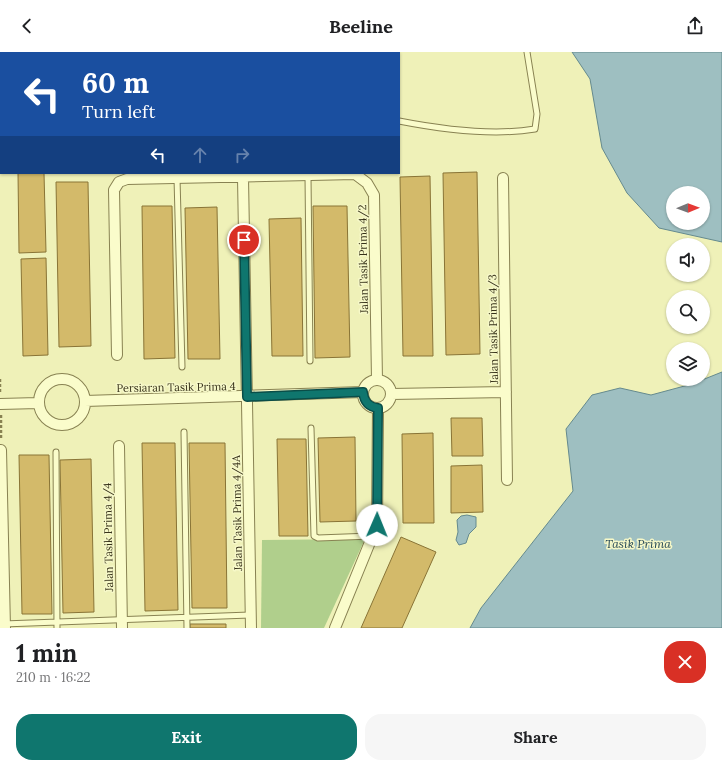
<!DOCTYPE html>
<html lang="en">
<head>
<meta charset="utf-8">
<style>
  :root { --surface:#fff; --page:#f6f6f6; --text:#202124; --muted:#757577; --accent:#0f766e }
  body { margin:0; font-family:Lora,serif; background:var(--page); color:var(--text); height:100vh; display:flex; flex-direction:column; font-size:15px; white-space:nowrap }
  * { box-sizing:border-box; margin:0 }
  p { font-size:13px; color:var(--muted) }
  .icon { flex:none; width:22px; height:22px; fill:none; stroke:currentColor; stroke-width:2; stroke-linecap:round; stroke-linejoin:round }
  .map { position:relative; height:576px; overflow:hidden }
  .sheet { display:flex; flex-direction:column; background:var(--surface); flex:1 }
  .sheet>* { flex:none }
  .banner { position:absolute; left:0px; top:0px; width:400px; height:122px; box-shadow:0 1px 3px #0004; background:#1a4fa0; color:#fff; overflow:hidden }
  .needle { width:26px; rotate:89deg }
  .fabs { position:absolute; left:666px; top:134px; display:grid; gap:8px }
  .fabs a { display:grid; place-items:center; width:44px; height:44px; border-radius:50%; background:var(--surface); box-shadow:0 1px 3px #0004; font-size:20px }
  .pin { position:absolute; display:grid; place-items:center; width:34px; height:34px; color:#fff; margin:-17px; border:2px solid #fff; border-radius:50%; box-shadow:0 1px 4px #0007 }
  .me { position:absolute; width:44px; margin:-22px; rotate:1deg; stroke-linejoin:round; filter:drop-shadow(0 0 3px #0008) }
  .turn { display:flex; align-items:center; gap:14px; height:84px; padding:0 16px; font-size:18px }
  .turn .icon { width:52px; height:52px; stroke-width:2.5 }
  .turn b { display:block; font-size:28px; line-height:34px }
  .lanes { display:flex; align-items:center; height:38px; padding:0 16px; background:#0003; justify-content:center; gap:20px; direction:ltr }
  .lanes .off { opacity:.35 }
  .round { display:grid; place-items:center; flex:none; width:42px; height:42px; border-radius:16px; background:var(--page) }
  .summary { display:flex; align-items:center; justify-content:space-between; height:68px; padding:0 16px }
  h1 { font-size:24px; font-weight:700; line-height:30px }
  .action { display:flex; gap:8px; margin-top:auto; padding:8px 16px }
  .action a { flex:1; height:46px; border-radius:16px; background:var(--accent); color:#fff; font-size:16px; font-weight:700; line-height:46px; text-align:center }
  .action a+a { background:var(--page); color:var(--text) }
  header { display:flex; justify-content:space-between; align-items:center; height:52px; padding:0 16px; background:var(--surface); font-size:18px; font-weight:700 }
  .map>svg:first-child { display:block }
  .green { fill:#b0cf8c }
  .water { fill:#9ebfc1; stroke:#658a8e; fill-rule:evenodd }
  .building { fill:#d3ba6a; stroke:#897436 }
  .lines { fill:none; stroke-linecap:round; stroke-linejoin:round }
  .lane-casing { stroke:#888252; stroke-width:7 }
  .street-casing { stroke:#888252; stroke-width:12 }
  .path { stroke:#888252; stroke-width:2.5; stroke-dasharray:3 2; stroke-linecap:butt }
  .lane { stroke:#fafccb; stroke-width:5 }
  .street { stroke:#fafccb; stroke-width:10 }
  .route-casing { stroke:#0a4d48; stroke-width:10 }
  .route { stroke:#0f766e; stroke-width:7 }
  .labels { text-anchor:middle; stroke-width:3; stroke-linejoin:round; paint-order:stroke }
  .street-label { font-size:11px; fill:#363119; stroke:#f6f8c8 }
  .water-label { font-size:12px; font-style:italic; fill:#264957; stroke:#f6f8c8 }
</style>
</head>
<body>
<header><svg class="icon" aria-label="back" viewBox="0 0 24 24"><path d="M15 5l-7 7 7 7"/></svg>Beeline<svg class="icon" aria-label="share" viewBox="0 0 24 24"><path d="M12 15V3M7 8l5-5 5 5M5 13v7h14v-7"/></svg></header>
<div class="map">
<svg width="722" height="576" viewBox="0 0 722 576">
  <rect width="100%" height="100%" fill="#eff1b8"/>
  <!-- green -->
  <path class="green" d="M365,487L324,576H261L262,488Z"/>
  <!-- water -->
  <path class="water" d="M572,0H722V190L659,176L627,141L602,96L590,27ZM673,141H703V171H673Z
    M722,320V576H470L481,556L573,439L566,377L592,343L620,336L651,343L692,332Z
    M467,463L476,465V475L469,482L466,491L459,493L456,488L458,480L457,468L461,464Z"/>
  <!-- building -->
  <path class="building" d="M477,120L480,302L446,303L443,121Z
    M18,121H44L46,200L19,201Z
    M430,124L433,304H403L400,125Z
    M56,130H88L91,294L59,295Z
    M142,154H172L175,306L144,307Z
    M313,154H347L350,305L315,306Z
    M217,155L220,307H188L185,156Z
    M301,166L303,304H272L269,167Z
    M46,206L48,303L23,304L21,207Z
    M451,366H482L483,404H452Z
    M433,381L434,471H403L402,382Z
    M355,385L356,469L320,470L318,386Z
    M277,387H306L308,484H279Z
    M142,391H175L178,558L145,559Z
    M189,391H225L227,556H192Z
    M19,403H49L52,562H22Z
    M91,407L94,560L63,561L60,408Z
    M482,413L483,460L451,461V414Z
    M401,485L436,500L402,576H361Z
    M190,572H226V576H190Z"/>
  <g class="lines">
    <defs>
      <path id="lane" d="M281,0V1
        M343,0V1
        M399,69C440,77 493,84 535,77L537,62L527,0
        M308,124L310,309
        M177,126L182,315
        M311,376L314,484L318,486L372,484
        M184,380L187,576
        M56,400L57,576
        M3,572L250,563"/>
      <path id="street" d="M243,126L251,576
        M503,126L507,428
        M117,303L114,138L119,130L127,127L355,122L367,131L374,143L377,328
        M39 350a23 23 0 1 1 46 0a23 23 0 1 1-46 0Z
        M363 342a14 14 0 1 1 28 0a14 14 0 1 1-28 0Z
        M391,342L506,340
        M85,349L363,340
        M0,352L38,351
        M119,394L122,576
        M1,398L5,576
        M335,576L377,473L378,356"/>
    </defs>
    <!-- lane casing -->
    <use href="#lane" class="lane-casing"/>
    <!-- street casing -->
    <use href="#street" class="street-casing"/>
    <!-- path -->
    <path class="path" d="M0,327V342
      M1,363V388"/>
    <!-- lane -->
    <use href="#lane" class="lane"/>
    <!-- street -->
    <use href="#street" class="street"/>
  </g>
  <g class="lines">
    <defs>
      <path id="route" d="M244,188L247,345L363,340C364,349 368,355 378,356L377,473"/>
    </defs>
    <!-- route casing -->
    <use href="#route" class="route-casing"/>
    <!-- route -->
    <use href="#route" class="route"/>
  </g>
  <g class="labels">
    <!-- street labels -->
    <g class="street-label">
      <text transform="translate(363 207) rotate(-91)" y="4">Jalan Tasik Prima 4/2</text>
      <text transform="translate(493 277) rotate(-91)" y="4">Jalan Tasik Prima 4/3</text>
      <text transform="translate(176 335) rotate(-1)" y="4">Persiaran Tasik Prima 4</text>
      <text transform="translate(237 461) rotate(-91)" y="4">Jalan Tasik Prima 4/4A</text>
      <text transform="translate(108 485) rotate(-91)" y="4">Jalan Tasik Prima 4/4</text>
    </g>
    <!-- water labels -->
    <g class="water-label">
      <text x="638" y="496">Tasik Prima</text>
    </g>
  </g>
</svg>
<div class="fabs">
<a><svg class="needle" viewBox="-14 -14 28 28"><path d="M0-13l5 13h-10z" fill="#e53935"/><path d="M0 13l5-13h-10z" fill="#757577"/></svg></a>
<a><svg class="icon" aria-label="sound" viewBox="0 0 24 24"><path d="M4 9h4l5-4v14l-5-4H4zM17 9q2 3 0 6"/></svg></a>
<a><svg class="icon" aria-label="search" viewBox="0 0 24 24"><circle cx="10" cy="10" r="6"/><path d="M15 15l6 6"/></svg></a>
<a><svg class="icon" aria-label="layers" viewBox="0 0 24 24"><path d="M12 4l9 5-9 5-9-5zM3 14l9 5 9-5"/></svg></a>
</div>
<div class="pin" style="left:244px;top:188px;background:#d93025"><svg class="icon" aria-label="arrive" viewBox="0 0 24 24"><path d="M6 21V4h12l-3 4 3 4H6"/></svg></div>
<svg class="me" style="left:377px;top:473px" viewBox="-20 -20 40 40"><circle r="19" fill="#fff"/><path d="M0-13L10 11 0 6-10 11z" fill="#0f766e"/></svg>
<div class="banner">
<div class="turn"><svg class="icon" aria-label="left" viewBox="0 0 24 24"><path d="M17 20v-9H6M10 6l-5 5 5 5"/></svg><div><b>60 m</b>Turn left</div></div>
<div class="lanes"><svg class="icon" aria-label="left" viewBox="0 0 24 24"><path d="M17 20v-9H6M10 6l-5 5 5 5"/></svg><svg class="icon off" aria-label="ahead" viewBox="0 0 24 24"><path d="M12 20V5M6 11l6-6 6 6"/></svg><svg class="icon off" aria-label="right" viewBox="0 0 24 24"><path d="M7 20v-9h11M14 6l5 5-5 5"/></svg></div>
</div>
</div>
<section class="sheet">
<div class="summary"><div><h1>1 min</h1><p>210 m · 16:22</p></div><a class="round" style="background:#d93025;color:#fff"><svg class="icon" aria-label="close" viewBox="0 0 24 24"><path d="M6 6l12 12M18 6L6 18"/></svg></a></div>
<div class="action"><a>Exit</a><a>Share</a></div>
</section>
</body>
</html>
